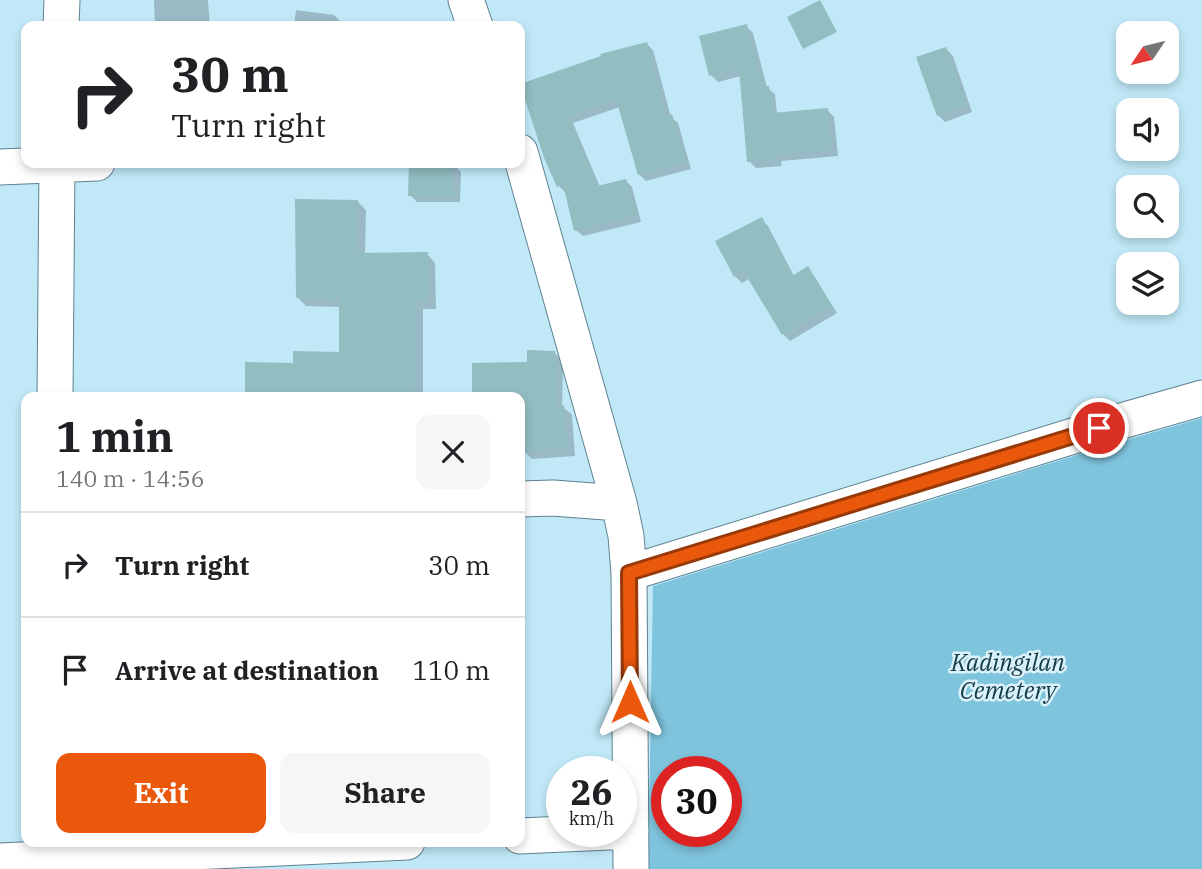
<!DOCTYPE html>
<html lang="en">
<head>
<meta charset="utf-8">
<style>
  :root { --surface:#fff; --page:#f6f6f6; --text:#202124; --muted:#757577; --line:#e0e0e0; --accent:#ea580c }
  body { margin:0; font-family:"IBM Plex Serif",serif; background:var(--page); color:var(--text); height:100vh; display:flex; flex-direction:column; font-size:26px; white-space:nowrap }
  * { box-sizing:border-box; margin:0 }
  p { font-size:23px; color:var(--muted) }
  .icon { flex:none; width:38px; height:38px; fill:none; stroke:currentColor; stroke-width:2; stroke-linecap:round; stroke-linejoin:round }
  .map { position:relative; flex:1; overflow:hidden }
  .details { position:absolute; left:21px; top:392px; width:504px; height:455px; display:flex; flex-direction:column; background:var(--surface); border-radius:14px; box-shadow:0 4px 10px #0003 }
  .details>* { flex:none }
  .banner { position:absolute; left:21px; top:21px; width:504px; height:147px; border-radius:14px; box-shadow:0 4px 10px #0003; background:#fff; color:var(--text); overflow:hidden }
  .needle { width:46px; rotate:235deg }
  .fabs { position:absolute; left:1116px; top:21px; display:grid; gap:14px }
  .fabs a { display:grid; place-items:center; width:63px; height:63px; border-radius:14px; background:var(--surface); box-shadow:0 4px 10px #0003; font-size:35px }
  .speed { position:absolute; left:546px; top:756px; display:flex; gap:14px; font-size:35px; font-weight:700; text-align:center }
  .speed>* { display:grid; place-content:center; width:91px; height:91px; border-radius:50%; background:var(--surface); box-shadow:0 4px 10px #0003; line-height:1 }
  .speed small { font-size:18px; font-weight:400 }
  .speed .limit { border:10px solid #d22; background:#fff; color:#111 }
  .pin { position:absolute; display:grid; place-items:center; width:60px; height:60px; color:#fff; margin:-30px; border:4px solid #fff; border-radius:50%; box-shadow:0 2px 7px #0007 }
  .me { position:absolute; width:77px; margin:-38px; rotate:0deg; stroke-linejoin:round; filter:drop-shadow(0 0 5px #0008) }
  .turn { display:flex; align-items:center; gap:24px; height:147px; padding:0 35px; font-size:32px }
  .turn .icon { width:91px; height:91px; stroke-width:2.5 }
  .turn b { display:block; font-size:49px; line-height:60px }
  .round { display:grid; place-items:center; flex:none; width:74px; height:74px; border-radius:14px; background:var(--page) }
  .headline { display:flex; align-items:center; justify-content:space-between; height:119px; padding:0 35px }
  h1 { font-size:42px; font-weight:800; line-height:52px }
  .button { display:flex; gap:14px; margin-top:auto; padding:14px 35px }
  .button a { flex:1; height:80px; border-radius:14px; background:var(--accent); color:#fff; font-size:28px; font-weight:800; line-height:80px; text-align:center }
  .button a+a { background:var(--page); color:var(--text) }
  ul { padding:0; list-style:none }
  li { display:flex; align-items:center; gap:21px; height:105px; padding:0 35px; border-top:2px solid var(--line) }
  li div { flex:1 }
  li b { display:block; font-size:26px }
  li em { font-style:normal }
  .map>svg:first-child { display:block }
  .green { fill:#7fc4dd; fill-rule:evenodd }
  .shadow { fill:#0003 }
  .building { fill:#92bdc1 }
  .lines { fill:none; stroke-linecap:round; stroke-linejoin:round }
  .street-casing { stroke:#5d8290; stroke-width:37 }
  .street { stroke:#fff; stroke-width:35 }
  .route-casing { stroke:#983908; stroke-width:18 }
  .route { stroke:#ea580c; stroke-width:12 }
  .labels { text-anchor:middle; stroke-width:5; stroke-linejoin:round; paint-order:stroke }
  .park-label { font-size:24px; font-style:italic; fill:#123c49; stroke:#dbf2fb }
</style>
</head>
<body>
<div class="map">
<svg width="1202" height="869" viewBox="0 0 1202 869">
  <rect width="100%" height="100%" fill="#c0e8f7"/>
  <!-- green -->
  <path class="green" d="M1202,418V869H648L653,586L1103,447ZM667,772H726V831H667Z"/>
  <!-- shadow -->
  <path class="shadow" d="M154,0H208L210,26H155Z
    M296,10L334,15L341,22L340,26H294Z
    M746,26L753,33L767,88L775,94L777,114L827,110L834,117L838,156L781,161L782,166L756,168L749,161L741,76L718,82L711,75Z
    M647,44L653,50L671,117L678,123L691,169L646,181L639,174L620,107L573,123L600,187L626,181L632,187L641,222L583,236L576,230L565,192L559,186L521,85Z
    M946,49L953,56L972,112L945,122L938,115Z
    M454,165L461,172L460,202H417L410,195Z
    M357,201L366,210L365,254H427L435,263L436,309H423V392L474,393L528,364L555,353L563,361L562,406L572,415L575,456L532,459L523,450H520V397H246L247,364H295L340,354L341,307L306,306L298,298Z
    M761,219L768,226L794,276L807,269L814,276L837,313L790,341L783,334L750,278L742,283L735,276Z"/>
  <!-- building -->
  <path class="building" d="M820,0L837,32L803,49L787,17Z
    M747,24L763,86H769L772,113L828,108L832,150L775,155L776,159L747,162L739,69L709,76L699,36Z
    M647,42L666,116L672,114L686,162L638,175L616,99L568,116L597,186L626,179L636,215L574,231L563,184L557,187L544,158L520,84L601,56L600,54Z
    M946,47L967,106L937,116L916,57Z
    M409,163L454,164V196H408Z
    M295,199L358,200V253L428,252V301H415V397L326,395V397H245V362L293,363V351L339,352V299L296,298Z
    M762,217L792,276L808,266L832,306L782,335L744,272L734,277L715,241Z
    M527,350L555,351V406L564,405L568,448L522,451L520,428V397H472V363L527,362Z"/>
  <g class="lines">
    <defs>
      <path id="street" d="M466,0L475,26
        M61,26L62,0
        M520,152L619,503L626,536L629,573L631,869
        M0,167L97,163
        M55,397L57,163
        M520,499L553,498L619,503
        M629,573L1125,420L1202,398
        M520,836L631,831
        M0,861L407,842"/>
    </defs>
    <!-- street casing -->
    <use href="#street" class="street-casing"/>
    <!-- street -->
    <use href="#street" class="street"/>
  </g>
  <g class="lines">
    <defs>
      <path id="route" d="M630,702L629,573L1099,428"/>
    </defs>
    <!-- route casing -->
    <use href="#route" class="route-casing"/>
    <!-- route -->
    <use href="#route" class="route"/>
  </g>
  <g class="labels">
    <!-- park labels -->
    <g class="park-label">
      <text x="1008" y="671">Kadingilan<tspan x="1008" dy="28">Cemetery</tspan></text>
    </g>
  </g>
</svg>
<div class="fabs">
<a><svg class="needle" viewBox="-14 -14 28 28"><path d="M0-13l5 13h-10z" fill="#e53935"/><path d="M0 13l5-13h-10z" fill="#757577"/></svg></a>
<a><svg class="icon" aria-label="sound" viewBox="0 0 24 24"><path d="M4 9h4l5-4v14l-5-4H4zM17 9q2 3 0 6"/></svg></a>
<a><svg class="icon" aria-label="search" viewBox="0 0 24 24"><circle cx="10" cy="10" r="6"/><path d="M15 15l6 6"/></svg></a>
<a><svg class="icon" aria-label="layers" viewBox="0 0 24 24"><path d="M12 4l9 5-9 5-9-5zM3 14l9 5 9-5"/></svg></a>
</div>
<div class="speed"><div>26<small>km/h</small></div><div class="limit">30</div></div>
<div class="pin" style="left:1099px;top:428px;background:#d93025"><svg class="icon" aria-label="arrive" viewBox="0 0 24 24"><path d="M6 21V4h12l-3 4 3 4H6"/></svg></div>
<svg class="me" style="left:630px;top:702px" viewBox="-20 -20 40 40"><path d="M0-17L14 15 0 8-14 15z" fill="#ea580c" stroke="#fff" stroke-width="4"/></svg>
<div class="banner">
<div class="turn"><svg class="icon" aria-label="right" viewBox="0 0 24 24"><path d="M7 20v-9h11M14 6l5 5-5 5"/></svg><div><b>30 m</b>Turn right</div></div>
</div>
<section class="details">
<div class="headline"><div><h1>1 min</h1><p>140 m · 14:56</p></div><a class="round"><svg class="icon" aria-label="close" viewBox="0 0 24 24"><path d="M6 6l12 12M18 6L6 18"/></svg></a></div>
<ul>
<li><svg class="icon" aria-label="right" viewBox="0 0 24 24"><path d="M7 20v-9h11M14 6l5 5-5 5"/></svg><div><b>Turn right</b></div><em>30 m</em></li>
<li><svg class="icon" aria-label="arrive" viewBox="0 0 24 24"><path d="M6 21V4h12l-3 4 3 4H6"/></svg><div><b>Arrive at destination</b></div><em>110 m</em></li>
</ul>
<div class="button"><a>Exit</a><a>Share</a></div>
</section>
</div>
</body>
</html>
